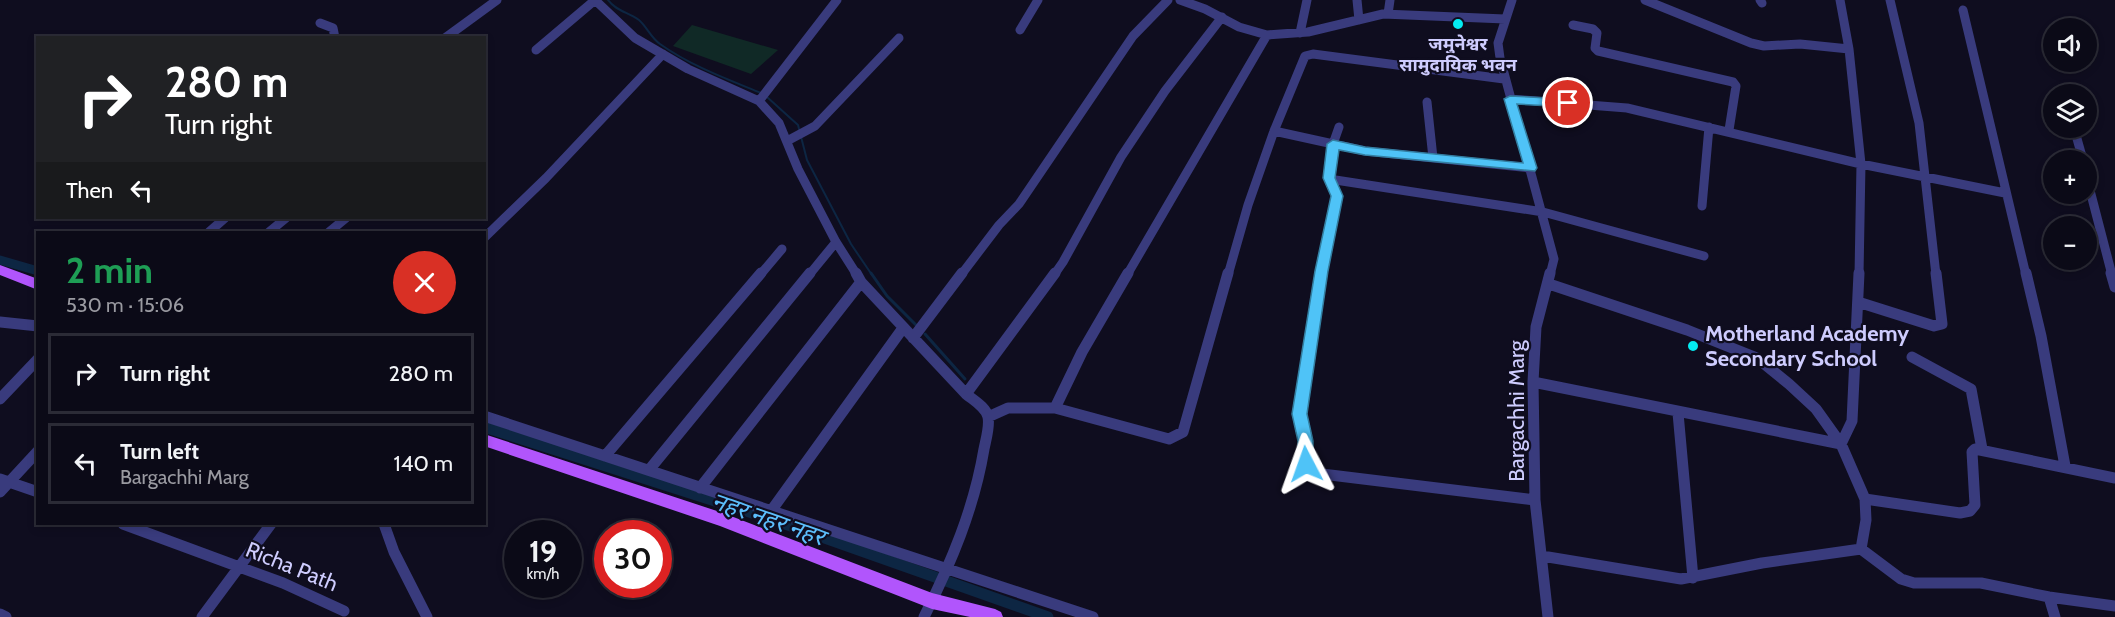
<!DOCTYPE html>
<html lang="en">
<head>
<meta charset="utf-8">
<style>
  :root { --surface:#0b0a17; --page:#141320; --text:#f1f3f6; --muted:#9a9aa1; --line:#2b2b36 }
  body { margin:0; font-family:Cabin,"Noto Sans Devanagari",sans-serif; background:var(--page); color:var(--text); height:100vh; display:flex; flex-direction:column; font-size:22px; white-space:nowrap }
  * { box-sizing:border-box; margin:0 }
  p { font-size:20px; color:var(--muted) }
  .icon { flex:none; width:33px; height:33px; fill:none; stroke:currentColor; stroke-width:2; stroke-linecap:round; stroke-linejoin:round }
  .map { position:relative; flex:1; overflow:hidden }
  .sheet { position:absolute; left:36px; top:231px; width:450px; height:294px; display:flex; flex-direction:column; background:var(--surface); border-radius:0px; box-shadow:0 3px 9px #0003,0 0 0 2px var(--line) }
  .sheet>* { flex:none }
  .banner { position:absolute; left:36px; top:36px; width:450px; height:183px; border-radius:0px; box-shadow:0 3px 9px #0003,0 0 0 2px var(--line); background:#202124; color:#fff; overflow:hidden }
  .fabs { position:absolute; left:2043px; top:18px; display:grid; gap:12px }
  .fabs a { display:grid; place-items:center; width:54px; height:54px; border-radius:50%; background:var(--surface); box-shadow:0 3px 9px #0003,0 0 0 2px var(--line); font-size:30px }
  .speed { position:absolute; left:504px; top:520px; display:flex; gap:12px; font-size:30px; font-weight:700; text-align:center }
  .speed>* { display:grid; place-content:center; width:78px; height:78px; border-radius:50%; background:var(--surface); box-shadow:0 3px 9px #0003,0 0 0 2px var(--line); line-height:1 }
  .speed small { font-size:15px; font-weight:400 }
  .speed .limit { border:9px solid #d22; background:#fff; color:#111 }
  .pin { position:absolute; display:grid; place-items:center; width:51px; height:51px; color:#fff; margin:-26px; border:3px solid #fff; border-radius:50%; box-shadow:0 2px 6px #0007 }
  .me { position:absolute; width:66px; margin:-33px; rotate:356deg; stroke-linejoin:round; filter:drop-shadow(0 0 4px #0008) }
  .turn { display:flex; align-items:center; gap:21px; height:126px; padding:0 30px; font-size:27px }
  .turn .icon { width:78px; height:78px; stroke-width:2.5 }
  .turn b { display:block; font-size:42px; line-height:51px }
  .then { display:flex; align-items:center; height:57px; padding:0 30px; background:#0003; gap:12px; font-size:22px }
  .round { display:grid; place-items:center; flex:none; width:63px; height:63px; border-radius:32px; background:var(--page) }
  .headline { display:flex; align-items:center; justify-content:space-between; height:102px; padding:0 30px }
  h1 { font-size:36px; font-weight:700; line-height:45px; color:#1e9e55 }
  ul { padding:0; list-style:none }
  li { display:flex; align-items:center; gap:18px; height:81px; margin:0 12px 9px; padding:0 18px; border:3px solid var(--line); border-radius:0px }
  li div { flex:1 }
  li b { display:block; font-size:22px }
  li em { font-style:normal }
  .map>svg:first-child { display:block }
  .green { fill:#102926 }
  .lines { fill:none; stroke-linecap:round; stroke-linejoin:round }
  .stream-far1 { stroke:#0d2643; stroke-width:2 }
  .stream { stroke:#0d2643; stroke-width:3 }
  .canal-far1 { stroke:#0d2643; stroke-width:9 }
  .canal { stroke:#0d2643; stroke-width:11 }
  .minor-far1 { stroke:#393b7d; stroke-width:9 }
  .minor { stroke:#393b7d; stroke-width:11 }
  .major { fill:#b155fc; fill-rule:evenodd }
  .route { fill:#4fc3f7; stroke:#337fa1; stroke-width:1.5 }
  .poi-dot { fill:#04ecf2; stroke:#0f0d1f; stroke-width:2 }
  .labels { text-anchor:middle; stroke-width:4.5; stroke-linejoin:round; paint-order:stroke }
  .far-poi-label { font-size:18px; font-weight:bold; fill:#ceccfe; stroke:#0f0d1f }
  .poi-label { font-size:22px; font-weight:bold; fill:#ceccfe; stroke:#0f0d1f; text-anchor:start }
  .street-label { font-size:22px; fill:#ceccfe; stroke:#0f0d1f }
  .water-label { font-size:24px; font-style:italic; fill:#5cbefc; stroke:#0f0d1f }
</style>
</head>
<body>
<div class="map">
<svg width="2115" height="617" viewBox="0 0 2115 617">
  <rect width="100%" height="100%" fill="#0f0d1f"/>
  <!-- green -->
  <path class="green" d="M692,25L778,50L751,74L673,46Z"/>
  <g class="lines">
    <!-- stream-far1 -->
    <path class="stream-far1" d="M608,0C616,11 628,12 639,20C647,27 651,38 660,44C691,66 727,79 761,93
      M767,97L798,125L807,160L851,244L872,275"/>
    <!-- stream -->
    <path class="stream" d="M871,273L887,296L916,325
      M925,334L965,379"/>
    <!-- canal-far1 -->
    <path class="canal-far1" d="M0,260L38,271"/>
    <!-- canal -->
    <path class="canal" d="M484,427L771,519L1048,617"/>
    <!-- minor-far1 -->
    <path class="minor-far1" d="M595,0L635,38L688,69L759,101L779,123L798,169L836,242L857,275
      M1180,0L1205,9L1239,27L1267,35L1308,32L1383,14L1505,19
      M1357,0L1359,20
      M1512,0L1498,43L1500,58L1554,259L1550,275
      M1645,0L1751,43L1764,46L1800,44L1849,49
      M1760,0L1762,3
      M1840,0L1849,49L1861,164L1859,275
      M1890,0L1919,123L1936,275
      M1963,10L2026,275
      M1388,14L1390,0
      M320,23L333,28L335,38
      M1573,25L1593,29L1597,33L1595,48L1598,51L1733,82L1736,86L1729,130
      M1020,30L1038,0
      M1300,33L1307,0
      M445,38L497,0
      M536,50L595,0
      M1510,99L1627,108L1861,164L2005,193
      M759,101L837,0
      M1427,102L1433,158
      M2074,128L2083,160
      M1274,131L1305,56L1313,54L1504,79
      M787,141L815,126L899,38
      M2086,175L2112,275
      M1329,179L1543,212L1704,256
      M1702,206L1709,127
      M209,232L225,218
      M269,232L286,218
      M329,232L346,218
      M484,238L546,178L663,54
      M760,275L782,249
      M809,275L836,242
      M961,275L999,225L1019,204L1133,36L1168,0
      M1054,275L1063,262L1121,157L1165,91L1222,17
      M1127,275L1267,35
      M1228,275L1248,205L1274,131L1365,151L1530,168
      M1320,275L1337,196L1329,179L1333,144L1339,127"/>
    <!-- minor -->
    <path class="minor" d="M856,273L861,282L966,394C973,400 986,407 988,417C990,426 986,439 984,449C974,509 951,563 924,617
      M1321,273L1299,414L1306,441L1307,467L1314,473L1535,500
      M2026,273L2041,336L2065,466
      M2111,273L2115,287
      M1858,302L1934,326L1942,324L1936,273
      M0,322L38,326
      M913,338L962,273
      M1912,357L1971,389L1982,449
      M1533,382L1841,444L1852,421L1859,273
      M966,394L1055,273
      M0,399L38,359
      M1055,408L1169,439L1183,432L1228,273
      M1678,413L1693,578
      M484,416L1093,617
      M988,417L1008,408H1055L1082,352L1128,273
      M605,456L761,273
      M649,470L810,273
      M0,479L38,492
      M700,488L861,282
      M0,492L38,451
      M1865,499L1960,513L1970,511L1975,505L1972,452L1975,449L2115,478
      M771,511L903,328
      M123,524L283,583L344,611
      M384,524L394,552L427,617
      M1861,549L1901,579L1914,583H1981L2049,597L2115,606
      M1542,556L1681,579L1762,563L1861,549L1866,520L1865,499L1841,444L1816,409L1789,384L1757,358L1687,330L1549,284
      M2049,597L2055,617
      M0,614L6,617
      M202,617L271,524
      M1548,617L1535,500L1533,382L1536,327L1550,273"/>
    <!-- major -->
    <path class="major" d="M0,265L38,279V290L0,275Z
      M484,434L723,513L932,593L995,609L1001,612L1003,617H970L932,609L720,526L484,446Z"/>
  </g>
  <!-- route -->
  <path class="route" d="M1510,96L1568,99L1573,103L1568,107L1517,104L1537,168L1535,171L1365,155L1339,150L1335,178L1343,196L1328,271L1307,414L1313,441V464L1311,469L1306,471L1300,469L1298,464V441L1292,414L1315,271L1331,196L1323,178L1327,144L1333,140L1365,147L1523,163L1504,99Z"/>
  <!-- markers -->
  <g class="poi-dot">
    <circle cx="1458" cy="24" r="6"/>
    <circle cx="1693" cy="346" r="6"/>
  </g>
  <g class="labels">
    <!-- far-poi labels -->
    <g class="far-poi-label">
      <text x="1458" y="50">जमुनेश्वर<tspan x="1458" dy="21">सामुदायिक भवन</tspan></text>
    </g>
    <!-- poi labels -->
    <g class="poi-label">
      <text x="1705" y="341">Motherland Academy<tspan x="1705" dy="25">Secondary School</tspan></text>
    </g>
    <!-- street labels -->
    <g class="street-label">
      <text transform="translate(1516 411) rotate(-90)" y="8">Bargachhi Marg</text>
      <text transform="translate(292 566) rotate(22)" y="8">Richa Path</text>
    </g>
    <!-- water labels -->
    <g class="water-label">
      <text transform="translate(768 519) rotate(19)" y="8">नहर नहर नहर</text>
    </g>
  </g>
</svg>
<div class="fabs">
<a><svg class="icon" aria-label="sound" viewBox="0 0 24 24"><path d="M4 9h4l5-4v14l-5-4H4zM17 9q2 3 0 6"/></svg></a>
<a><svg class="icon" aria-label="layers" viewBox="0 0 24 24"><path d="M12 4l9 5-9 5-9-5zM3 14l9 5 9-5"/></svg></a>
<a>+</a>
<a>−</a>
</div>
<div class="speed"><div>19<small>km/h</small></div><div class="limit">30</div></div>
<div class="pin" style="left:1568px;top:103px;background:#d93025"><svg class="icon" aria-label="arrive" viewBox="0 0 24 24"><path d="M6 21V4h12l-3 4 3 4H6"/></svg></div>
<svg class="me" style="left:1306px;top:464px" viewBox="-20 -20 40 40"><path d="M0-17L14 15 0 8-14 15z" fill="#4fc3f7" stroke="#fff" stroke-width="4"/></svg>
<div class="banner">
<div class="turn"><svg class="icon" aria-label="right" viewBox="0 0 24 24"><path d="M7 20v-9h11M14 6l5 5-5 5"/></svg><div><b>280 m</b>Turn right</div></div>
<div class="then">Then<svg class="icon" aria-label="left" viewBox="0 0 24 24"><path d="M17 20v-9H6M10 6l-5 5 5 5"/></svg></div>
</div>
<section class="sheet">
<div class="headline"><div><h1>2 min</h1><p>530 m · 15:06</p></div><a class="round" style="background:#d93025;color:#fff"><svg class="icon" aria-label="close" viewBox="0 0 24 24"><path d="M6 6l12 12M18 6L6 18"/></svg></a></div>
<ul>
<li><svg class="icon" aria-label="right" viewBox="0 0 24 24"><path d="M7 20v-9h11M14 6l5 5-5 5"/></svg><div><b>Turn right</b></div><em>280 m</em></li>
<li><svg class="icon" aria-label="left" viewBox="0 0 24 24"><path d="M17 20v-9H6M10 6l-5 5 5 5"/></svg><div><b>Turn left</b><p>Bargachhi Marg</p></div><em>140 m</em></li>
</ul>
</section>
</div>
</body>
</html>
